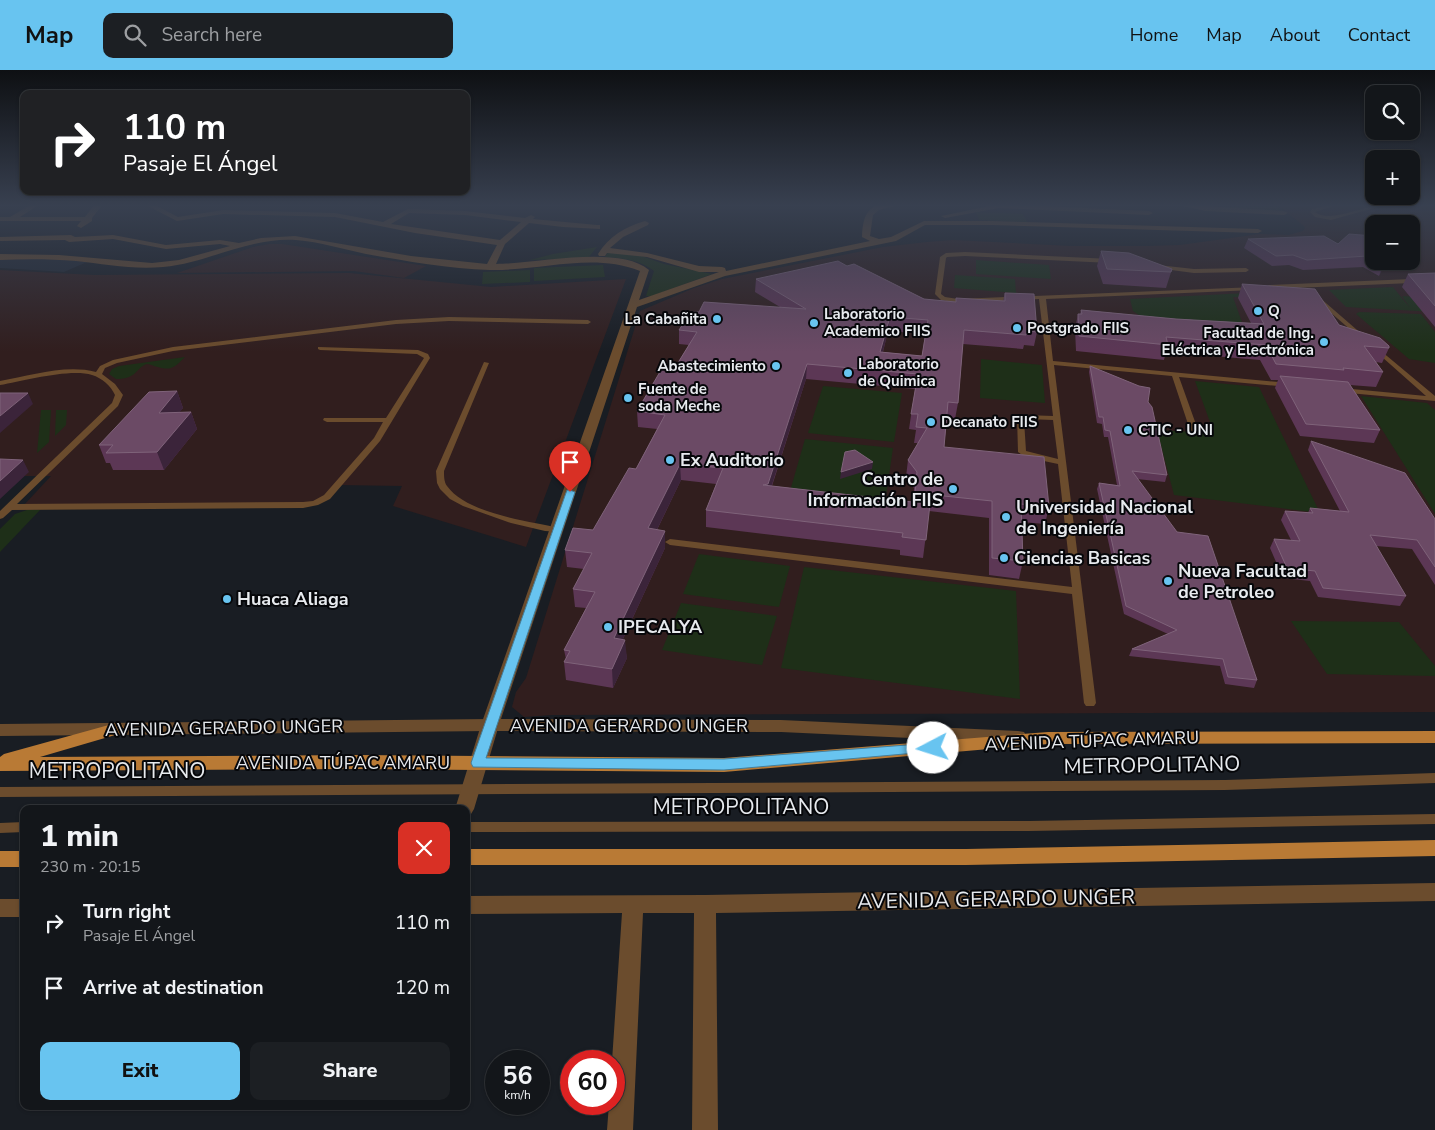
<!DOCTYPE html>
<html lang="en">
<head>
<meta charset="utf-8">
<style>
  :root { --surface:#13161a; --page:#1c1f23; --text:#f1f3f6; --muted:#9d9fa2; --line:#323539; --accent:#68c4f0 }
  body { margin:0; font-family:"Nunito Sans",sans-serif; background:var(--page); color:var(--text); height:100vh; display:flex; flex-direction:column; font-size:19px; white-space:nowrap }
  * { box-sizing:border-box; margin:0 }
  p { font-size:16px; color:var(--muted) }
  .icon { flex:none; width:28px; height:28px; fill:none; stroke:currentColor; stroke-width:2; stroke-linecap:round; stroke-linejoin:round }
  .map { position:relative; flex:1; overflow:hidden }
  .side { position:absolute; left:20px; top:735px; width:450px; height:305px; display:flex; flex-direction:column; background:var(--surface); border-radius:10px; box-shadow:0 1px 4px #0004,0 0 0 1px var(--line) }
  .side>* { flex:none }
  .banner { position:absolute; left:20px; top:20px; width:450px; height:105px; border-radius:10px; box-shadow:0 1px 4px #0004,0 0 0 1px var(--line); background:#202124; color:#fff; overflow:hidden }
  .buttons { position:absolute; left:1365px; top:15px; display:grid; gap:10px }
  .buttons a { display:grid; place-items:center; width:55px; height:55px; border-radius:10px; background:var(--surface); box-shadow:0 1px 4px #0004,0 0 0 1px var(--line); font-size:25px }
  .speed { position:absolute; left:485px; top:980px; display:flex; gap:10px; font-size:25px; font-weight:700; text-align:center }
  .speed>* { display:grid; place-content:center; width:65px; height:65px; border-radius:50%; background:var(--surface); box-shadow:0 1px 4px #0004,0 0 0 1px var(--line); line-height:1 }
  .speed small { font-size:12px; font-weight:400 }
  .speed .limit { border:8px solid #d22; background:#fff; color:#111 }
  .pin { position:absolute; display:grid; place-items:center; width:42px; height:42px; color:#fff; margin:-51px -21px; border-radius:50% 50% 50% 0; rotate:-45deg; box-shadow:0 0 5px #0007 }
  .pin .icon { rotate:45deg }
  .me { position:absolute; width:55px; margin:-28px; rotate:265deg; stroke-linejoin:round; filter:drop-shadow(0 0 4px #0008) }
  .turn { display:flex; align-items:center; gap:18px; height:105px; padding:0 20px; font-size:22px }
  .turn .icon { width:65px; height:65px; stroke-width:2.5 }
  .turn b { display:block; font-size:35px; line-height:42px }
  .round { display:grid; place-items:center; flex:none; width:52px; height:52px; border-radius:10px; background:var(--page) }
  .summary { display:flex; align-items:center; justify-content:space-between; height:85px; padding:0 20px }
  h1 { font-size:30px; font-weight:800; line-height:38px }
  .button { display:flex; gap:10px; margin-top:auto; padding:10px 20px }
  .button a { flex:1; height:58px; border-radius:10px; background:var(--accent); color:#111; font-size:20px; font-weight:800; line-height:58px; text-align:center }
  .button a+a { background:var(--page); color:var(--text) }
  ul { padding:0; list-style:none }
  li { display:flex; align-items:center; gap:15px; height:65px; padding:0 20px }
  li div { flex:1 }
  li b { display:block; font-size:19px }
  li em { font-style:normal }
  header { display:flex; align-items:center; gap:30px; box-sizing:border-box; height:70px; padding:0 25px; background:var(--accent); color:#111 }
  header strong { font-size:24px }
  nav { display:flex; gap:28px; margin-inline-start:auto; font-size:18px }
  .search { width:350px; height:45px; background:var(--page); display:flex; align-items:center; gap:12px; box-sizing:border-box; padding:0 18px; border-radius:10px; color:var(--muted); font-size:19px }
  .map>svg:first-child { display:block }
  .built { fill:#212833 }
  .education { fill:#311e1e; fill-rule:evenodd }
  .green { fill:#1e2f18 }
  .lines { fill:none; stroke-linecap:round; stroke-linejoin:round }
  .service { fill:#6b4c2d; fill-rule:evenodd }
  .minor { fill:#6b4c2d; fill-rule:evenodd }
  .tertiary { fill:#6b4c2d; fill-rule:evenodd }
  .primary { fill:#b97a35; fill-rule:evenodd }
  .wall { fill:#5c3755; fill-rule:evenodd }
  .shaded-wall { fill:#3b243a }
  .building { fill:#6b4a65; stroke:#7f637a; fill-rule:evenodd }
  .route { fill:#68c4f0; stroke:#447f9c }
  .poi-dot { fill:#68c4f0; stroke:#06070a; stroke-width:2 }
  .labels { text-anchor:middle; stroke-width:4; stroke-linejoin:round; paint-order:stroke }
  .far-poi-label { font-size:15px; font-weight:bold; fill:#e7eaee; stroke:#06070a; text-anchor:start }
  .poi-label { font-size:18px; font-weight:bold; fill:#e7eaee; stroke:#06070a; text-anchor:start }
  .street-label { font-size:18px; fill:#e7eaee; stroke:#06070a }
  .near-street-label { font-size:21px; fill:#e7eaee; stroke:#06070a }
</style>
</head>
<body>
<header>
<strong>Map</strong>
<div class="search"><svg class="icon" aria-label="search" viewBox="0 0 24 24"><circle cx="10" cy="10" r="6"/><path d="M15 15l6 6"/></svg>Search here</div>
<nav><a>Home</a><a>Map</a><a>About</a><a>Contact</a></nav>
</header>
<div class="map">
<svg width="1435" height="1060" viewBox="0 0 1435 1060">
  <rect width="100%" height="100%" fill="#191d23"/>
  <!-- built -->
  <path class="built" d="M52,188L87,192L64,202L0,198V189Z"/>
  <!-- education -->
  <path class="education" d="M1276,134H1435V642L552,645L524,647L512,637L516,622L526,608L640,241L694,218L722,209L883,177L927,172L953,170L1070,176H1148L1180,175L1260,164L1289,165L1303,161L1305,158L1304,156ZM1374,154H1411V191H1374Z
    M269,174H282L426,196L404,208L354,201L177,203L253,177Z
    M0,200L94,205L349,203L491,217L626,209L526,477L393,436L402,416L338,415L313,433L24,435L51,406H0Z"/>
  <!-- green -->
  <path class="green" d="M1226,134H1275L1282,141L1230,139Z
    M976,142L1023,144L1027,152L979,150Z
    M597,177L588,188L530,190L553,184Z
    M608,182L639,185L664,194L712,204L652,226H646L654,201C640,190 623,188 605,187Z
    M976,190L1049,195L1051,209L976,204Z
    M603,195L605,207L534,211V198Z
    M530,200V212L482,214L483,202Z
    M955,205L1015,209L1016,223L954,218Z
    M1393,217L1410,238L1402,226L1435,228V242L1346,237L1329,220Z
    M1267,222L1270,229L1233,227L1243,255H1154L1133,241L1130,229Z
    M1359,242L1421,244L1435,262V293L1409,289L1356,244Z
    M185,287C173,299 171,301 154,296C152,295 149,294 147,294C135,298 138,309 116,309L109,304L112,299L119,296Z
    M981,289L1042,295L1045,333L980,328Z
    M1195,311L1259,317L1320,443L1174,425L1157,360L1214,363Z
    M823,316L902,323L894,372L808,363Z
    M1361,326L1427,333L1435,340V444Z
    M41,340H51L49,372L37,383Z
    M56,340H67L66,355L55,366Z
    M805,369L893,378L884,440L788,428Z
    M27,440H40L0,482V459L15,444Z
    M699,484L790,496L779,537L683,524Z
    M804,497L1016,521L1020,629L781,598Z
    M681,533L777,546L762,595L662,580Z
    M1291,551L1399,552L1435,596V606L1327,604Z"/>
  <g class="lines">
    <!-- service -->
    <path class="service" d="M1334,134H1340L1315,142C1329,153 1360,138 1376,135C1394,131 1416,134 1435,134V135L1378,137L1331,150L1315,147L1310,142L1312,139Z
      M965,182L1111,189L1114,191L1111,193L965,186L947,187L946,188L941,224L945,227L958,229L1256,217L1257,218L1254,220L1046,229L1053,291L1289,313L1293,315L1289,317L1179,307L1198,360L1194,362L1190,360L1172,306L1054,295L1096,633L1094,636H1086L1084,633L1072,524L670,475L665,472L670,469L1072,517L1058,394L1025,387L1018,382L1017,347L1025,345L1053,346L1039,229L958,233L941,230L935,224L940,187L946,183ZM1026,349L1053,350L1058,389L1026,381L1024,350Z
      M1158,195L1194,199L1246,198L1249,200L1246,202L1194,203L1156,198L1155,197Z
      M1435,208V212L1269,219L1266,217L1269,215Z
      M1315,227H1319L1364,266V268H1360L1315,229Z
      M449,247L588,250L591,252L588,254L449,251L396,254L173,281L117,293L105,298L102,304L115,314L123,325L118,336L17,434L303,432L313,431L324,425L374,368L383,352H327L323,350L324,348H386L424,288L417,284L320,280L318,279V277L418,280L428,284L430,288L380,371L330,429L318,435L303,438L12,440L3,448L0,449V441L112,333L115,325C111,316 102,308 92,305C70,298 24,311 0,315V311C30,306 65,294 96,302L100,296L113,290L173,277L396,250Z
      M1375,276L1435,326V331L1338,322V318H1341L1426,326L1373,279V277Z
      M484,292L489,293L444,401C444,406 444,412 447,416C467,444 529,451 560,458L562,460L560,462L545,461L511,453L463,436L450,429L440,419L437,413L436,401Z
      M1435,703V713L1225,720L0,727V717L1225,710Z
      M1435,744V754L1029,761L466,762V752L1029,751Z
      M24,752V762L0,763V753Z"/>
    <!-- minor -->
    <path class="minor" d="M32,134H40L20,147H85L95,134H103L92,148V151L81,158L77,156L81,151H0V147H10Z
      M144,134H153L178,147L223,140L335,143L383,152L408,139L465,141L525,148L531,145L535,147L533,149L597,155H600V159L563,157L529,153L505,174L496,194C534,194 619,174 649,200L639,230L719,202H699L647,187L607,183L605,186H599L598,184C608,167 626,156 645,151L649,153L648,155L623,167L610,178L647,183L699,196L722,197L725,198L726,201L870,171L862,167C863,138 873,131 902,134L879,140L873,145L870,166L879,169L891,167L924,151H992L1258,159L1262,161L1258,163L992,155H925L896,171L725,206L637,237L499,655L474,739L471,744L466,746V739H455L481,655L640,201C592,182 541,201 490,200C449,199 407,191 366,184C343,179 320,172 296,170C249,167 208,193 163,197C134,200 104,194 76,191C51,189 25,189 0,190V184L59,185L152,193L179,190L230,176L220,174L166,179L113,169L69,172L65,170L0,171V167L71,165L75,167L113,165L166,175L220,170L239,173L261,168L295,166L411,186L487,194L497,175L415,163L335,147L223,144L177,151ZM409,143L465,145L521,152L500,170L391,154Z
      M999,134L1149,141L1153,143L1149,145L999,138L945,148L941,146Z
      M1173,134L1284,141L1288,143L1284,145L1206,141Z"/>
    <!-- tertiary -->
    <path class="tertiary" d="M490,649L781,650L1018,661L1024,662L1027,667L1024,672L1018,673L781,662L490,661L0,666V654Z
      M1435,813V831L716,843L718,1060H692L694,843H643L633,1060H607L609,1034H614V991H612L622,843L466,844V826L705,825Z
      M0,829H24V847H0Z"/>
    <!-- primary -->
    <path class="primary" d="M116,653L122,655L125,659L122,663L40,687L357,685L724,688L1048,662L1435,661V673L1048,674L724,702L357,699L0,701V687L4,684Z
      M1435,770V786L966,795H466V779H966Z
      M0,781H24V797H0Z"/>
  </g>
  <!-- wall -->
  <path class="wall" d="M1374,166V191H1386L1379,206L1363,197L1303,200L1289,195L1272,196L1244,178L1248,169L1338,174Z
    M1101,181L1172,199L1166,218L1103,214L1097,196Z
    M847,196L924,229L956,232L1003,231L1005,223L1037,262L1034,276L1024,275L1023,279L963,274L958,333L955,349L947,348L944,377L1049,437L1045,454L1022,452L1023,491L1019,509L989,505V448L929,441L923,488L900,485V480L706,457V440L716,414L681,410L657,460L665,461V478L623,569L627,588L613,618L566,610L564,592L566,589L564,580L586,538L575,537L573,519L584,499L567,497L565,480L593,460L636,399L657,359L638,357L637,341L676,296L689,275L679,274V260L780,237L755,222L756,209ZM888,261L925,264L922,286L883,282ZM806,309L915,319L909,359L916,360L914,373H918L908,390L906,407L914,418L913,432L772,416Z
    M1435,203V257L1402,217L1408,204Z
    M1242,214L1339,255L1389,278L1382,293L1376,292L1383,302L1376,317L1350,315L1380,360L1374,373L1300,366L1275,318L1278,310H1271L1260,290L1166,282L1164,290L1076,281L1075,259L1078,244H1080L1081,240L1176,249L1251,253L1238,228Z
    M1090,296L1148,332L1167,405L1165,412L1137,409L1257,610L1254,618L1225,614L1220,596L1129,586L1132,579L1168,564L1124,544L1097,419L1099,413L1117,415L1108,367H1104L1102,354L1097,353L1089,302Z
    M177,321L183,338L179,342H191L197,359L164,400H113L110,393H106L99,375Z
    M1311,371L1435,449V515L1412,479L1376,476L1406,526L1400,536L1318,527L1310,511L1283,508L1270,478L1274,469L1291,470L1281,450L1285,441L1308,443L1310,438L1340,441L1308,380Z"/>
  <!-- shaded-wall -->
  <path class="shaded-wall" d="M1385,191H1386L1379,206L1383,195Z
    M890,247L888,261L879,297L880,282Z
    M807,294L806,309L767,430L763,415Z
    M177,321L183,338L166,360L159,343Z
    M28,323L33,334L0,363V346Z
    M191,342L197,359L164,400L157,382Z
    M23,390L29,402L0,429V411Z
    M873,392L872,399L840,409L841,402Z
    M680,394L681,410L649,476L648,458Z
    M665,461V478L615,586L614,568Z
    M625,570L627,588L613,618L612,599Z"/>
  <!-- building -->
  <path class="building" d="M1349,164L1374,166V190L1367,186L1307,190L1293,185L1276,186L1248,169L1324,166L1338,174Z
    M1101,181L1129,183L1172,199L1171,202L1107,199Z
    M838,191L847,196L854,194L924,229L956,232V228L1005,231V223L1034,224L1037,262L1027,261L1026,265L964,260L958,333L948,332L944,377L1044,387L1049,437L1021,434L1023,491L992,488V431L915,423L917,402L908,390L927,358L916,357L918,344H911L918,304L807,294L768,414L763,415L930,434L926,470L902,467L903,463L706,440L723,398L680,394L648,458L665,461L614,568L625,570L612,599L564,592L570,581L564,580L595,522L573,519L592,483L565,480L573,458L593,460L629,398L636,399L665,345L637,341L664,295L676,296L697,262L679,260L691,242H699L704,232L806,239L756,209ZM890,247L928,250L922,286L880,282Z
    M1376,191H1385L1383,195Z
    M1435,203V236L1408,204Z
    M1242,214L1315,219L1339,255L1380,268L1389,276V278L1364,276L1383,302L1343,298L1344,300L1276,294L1266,275L1166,267L1168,275L1079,266L1078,244H1082L1081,240L1176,249L1264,254Z
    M1090,296L1139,316L1150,318L1148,332L1152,337L1167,405L1132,401L1177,462L1208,466L1257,610L1228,607L1223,589L1132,579L1177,560L1126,536L1099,413L1120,416L1110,361L1105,360L1103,347H1099Z
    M1280,306L1348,312L1380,360L1306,354Z
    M177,321L159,343L191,342L157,382L106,383L113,375H99L149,322Z
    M0,323H28L0,346Z
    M1311,371L1405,403L1435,449V497L1417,470L1370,465L1406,526L1323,518L1315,501L1287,498L1274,469L1300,471L1285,441L1313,443L1310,438L1349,442Z
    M855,380L873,392L841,402L845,382Z
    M0,389L23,390L0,411Z"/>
  <!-- sky -->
  <linearGradient id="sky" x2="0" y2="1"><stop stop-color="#0e1013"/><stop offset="0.48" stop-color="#384050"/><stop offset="1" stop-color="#384050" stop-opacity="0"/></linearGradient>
  <rect width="1435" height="282" fill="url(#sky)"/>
  <!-- route -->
  <path class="route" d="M567,420H570L575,422L486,688L724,689L933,673L938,674L940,678L938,681L724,700L473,697L471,693Z"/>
  <!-- markers -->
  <g class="poi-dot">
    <circle cx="1258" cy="241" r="5"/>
    <circle cx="717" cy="249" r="5"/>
    <circle cx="814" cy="253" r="5"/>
    <circle cx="1017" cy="258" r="5"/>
    <circle cx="1324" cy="272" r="5"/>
    <circle cx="776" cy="296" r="5"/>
    <circle cx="848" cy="303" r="5"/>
    <circle cx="628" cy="328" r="5"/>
    <circle cx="931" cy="352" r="5"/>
    <circle cx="1128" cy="360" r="5"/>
    <circle cx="670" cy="390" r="5"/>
    <circle cx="953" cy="419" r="5"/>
    <circle cx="1006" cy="447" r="5"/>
    <circle cx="1004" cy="488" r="5"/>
    <circle cx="1168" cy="511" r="5"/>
    <circle cx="227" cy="529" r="5"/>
    <circle cx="608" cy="557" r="5"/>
  </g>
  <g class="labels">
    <!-- far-poi labels -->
    <g class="far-poi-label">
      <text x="1268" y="246">Q</text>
      <text x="824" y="249">Laboratorio<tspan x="824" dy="17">Academico FIIS</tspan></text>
      <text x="707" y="254" text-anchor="end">La Cabañita</text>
      <text x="1027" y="263">Postgrado FIIS</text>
      <text x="1314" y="268" text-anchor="end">Facultad de Ing.<tspan x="1314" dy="17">Eléctrica y Electrónica</tspan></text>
      <text x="858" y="299">Laboratorio<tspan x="858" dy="17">de Quimica</tspan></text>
      <text x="766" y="301" text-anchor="end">Abastecimiento</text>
      <text x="638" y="324">Fuente de<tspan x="638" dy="17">soda Meche</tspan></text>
      <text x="941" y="357">Decanato FIIS</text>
      <text x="1138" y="365">CTIC - UNI</text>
    </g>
    <!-- poi labels -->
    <g class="poi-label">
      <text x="680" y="396">Ex Auditorio</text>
      <text x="943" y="415" text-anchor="end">Centro de<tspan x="943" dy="21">Información FIIS</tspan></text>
      <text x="1016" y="443">Universidad Nacional<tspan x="1016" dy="21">de Ingeniería</tspan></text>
      <text x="1014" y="494">Ciencias Basicas</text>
      <text x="1178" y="507">Nueva Facultad<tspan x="1178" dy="21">de Petroleo</tspan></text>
      <text x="237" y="535">Huaca Aliaga</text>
      <text x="618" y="563">IPECALYA</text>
    </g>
    <!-- street labels -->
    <g class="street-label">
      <text x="629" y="662">AVENIDA GERARDO UNGER</text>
      <text transform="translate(224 658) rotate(-1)" y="6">AVENIDA GERARDO UNGER</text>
      <text transform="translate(1092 671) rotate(-2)" y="6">AVENIDA TÚPAC AMARU</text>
      <text x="343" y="699">AVENIDA TÚPAC AMARU</text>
    </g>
    <!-- near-street labels -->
    <g class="near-street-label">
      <text transform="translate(1152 695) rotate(-1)" y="7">METROPOLITANO</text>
      <text x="117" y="708">METROPOLITANO</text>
      <text x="741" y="744">METROPOLITANO</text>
      <text transform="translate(996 829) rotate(-1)" y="7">AVENIDA GERARDO UNGER</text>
    </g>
  </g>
</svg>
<div class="buttons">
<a><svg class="icon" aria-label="search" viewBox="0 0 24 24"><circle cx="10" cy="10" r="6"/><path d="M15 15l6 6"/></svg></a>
<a>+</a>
<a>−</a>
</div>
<div class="speed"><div>56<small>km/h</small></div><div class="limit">60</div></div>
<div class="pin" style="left:570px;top:422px;background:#d93025"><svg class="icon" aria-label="arrive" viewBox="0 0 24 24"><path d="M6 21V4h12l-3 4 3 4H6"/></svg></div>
<svg class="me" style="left:933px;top:678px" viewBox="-20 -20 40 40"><circle r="19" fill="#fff"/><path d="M0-13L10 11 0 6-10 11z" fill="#68c4f0"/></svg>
<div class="banner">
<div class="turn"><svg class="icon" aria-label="right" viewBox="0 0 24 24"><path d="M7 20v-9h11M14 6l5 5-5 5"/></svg><div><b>110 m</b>Pasaje El Ángel</div></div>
</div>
<section class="side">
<div class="summary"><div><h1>1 min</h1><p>230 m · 20:15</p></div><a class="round" style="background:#d93025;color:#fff"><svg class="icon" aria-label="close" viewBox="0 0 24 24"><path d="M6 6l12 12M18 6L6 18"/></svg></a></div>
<ul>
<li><svg class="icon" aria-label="right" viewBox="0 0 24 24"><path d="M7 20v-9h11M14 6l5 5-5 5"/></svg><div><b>Turn right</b><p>Pasaje El Ángel</p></div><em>110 m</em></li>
<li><svg class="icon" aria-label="arrive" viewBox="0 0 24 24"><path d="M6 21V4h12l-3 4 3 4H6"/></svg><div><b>Arrive at destination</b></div><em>120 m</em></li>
</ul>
<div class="button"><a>Exit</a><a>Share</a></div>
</section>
</div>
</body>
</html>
